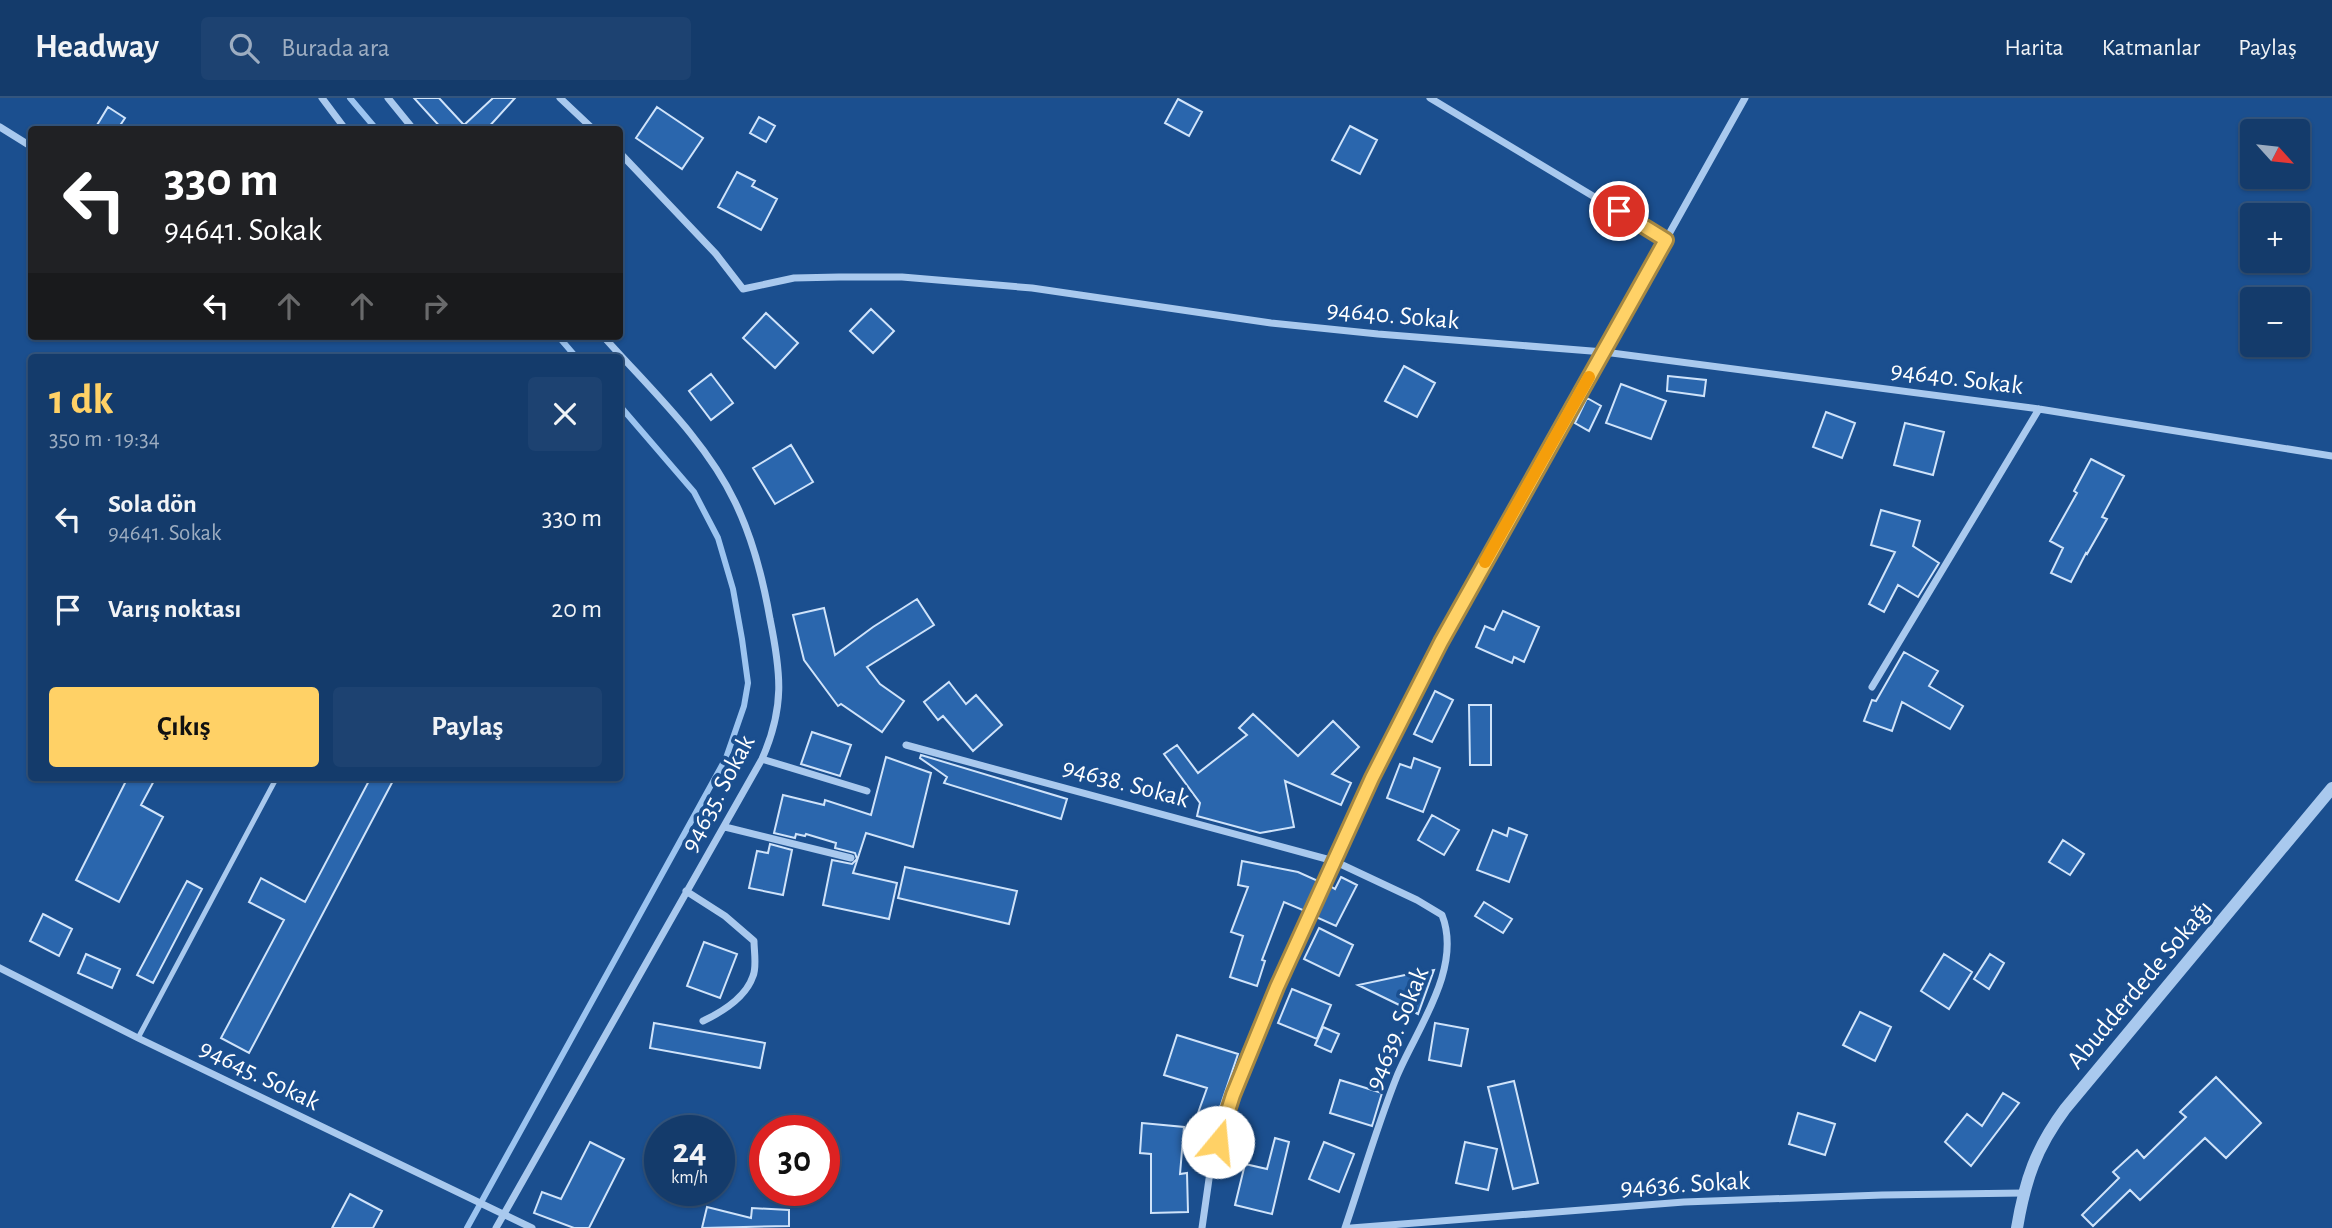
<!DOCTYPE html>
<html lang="tr">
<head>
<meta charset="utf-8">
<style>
  :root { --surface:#143b6b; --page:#1d4271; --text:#f1f3f6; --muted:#9dadc1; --line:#33557e; --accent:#ffd166 }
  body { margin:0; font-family:"Alegreya Sans",sans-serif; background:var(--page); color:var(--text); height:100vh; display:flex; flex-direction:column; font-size:26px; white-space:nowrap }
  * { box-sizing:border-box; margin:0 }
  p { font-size:23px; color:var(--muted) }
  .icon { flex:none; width:38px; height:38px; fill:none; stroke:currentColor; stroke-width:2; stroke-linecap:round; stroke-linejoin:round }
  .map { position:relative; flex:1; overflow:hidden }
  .panel { position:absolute; left:28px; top:256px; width:595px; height:427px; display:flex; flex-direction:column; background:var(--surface); border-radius:7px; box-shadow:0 2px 5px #0004,0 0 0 2px var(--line) }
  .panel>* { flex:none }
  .hud { position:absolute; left:28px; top:28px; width:595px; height:214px; border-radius:7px; box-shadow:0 2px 5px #0004,0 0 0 2px var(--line); background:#202124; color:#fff; overflow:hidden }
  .needle { width:46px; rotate:117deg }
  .fabs { position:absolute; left:2240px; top:21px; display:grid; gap:14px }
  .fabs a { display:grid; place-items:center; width:70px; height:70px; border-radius:7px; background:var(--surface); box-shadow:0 2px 5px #0004,0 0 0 2px var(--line); font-size:35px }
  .speed { position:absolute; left:644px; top:1017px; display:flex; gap:14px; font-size:35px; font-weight:700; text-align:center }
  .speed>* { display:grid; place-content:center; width:91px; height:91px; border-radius:50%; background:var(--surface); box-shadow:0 2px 5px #0004,0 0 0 2px var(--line); line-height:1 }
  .speed small { font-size:18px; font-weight:400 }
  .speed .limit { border:10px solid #d22; background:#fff; color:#111 }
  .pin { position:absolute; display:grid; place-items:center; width:60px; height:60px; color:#fff; margin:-30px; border:4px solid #fff; border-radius:50%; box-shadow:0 2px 7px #0007 }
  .me { position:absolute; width:77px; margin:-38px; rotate:17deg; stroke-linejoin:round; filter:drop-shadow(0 0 5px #0008) }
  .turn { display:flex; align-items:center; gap:24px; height:147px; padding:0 21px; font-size:32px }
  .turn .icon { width:91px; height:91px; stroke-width:2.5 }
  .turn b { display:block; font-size:49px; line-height:60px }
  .lanes { display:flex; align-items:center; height:66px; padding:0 21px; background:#0003; justify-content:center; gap:35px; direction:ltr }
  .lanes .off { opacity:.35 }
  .round { display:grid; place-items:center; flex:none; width:74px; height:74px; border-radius:7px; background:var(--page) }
  .head { display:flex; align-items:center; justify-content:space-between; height:119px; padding:0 21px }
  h1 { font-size:42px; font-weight:600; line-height:52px; color:var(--accent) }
  .button { display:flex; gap:14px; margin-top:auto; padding:14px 21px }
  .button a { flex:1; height:80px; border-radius:7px; background:var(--accent); color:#111; font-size:28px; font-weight:600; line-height:80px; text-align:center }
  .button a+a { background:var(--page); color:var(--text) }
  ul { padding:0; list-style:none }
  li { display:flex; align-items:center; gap:21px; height:91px; padding:0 21px }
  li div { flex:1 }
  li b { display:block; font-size:26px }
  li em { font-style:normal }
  header { display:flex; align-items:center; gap:42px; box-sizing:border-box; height:98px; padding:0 35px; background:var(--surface); border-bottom:2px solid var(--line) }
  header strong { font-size:33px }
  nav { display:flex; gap:38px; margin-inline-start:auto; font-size:24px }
  .search { width:490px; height:63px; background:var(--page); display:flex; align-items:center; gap:18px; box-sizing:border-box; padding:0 24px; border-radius:7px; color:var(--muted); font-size:26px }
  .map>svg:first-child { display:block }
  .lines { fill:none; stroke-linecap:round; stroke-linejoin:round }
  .stream { stroke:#9cc4f0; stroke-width:6 }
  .building { fill:#2a66ad; stroke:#cfe3fa; stroke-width:2 }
  .service { stroke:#a9c9ee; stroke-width:5 }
  .minor { stroke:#a9c9ee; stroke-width:7 }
  .tertiary { stroke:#a9c9ee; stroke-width:12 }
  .route-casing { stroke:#a68842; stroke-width:18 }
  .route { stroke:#ffd166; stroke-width:12 }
  .slow { stroke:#f59e0b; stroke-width:12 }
  .labels { text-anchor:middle; stroke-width:7; stroke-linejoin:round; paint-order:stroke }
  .street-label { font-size:26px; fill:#fff; stroke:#1b4f8f }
</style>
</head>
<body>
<header>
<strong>Headway</strong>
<div class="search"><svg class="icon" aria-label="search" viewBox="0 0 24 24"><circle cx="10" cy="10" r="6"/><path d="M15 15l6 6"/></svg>Burada ara</div>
<nav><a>Harita</a><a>Katmanlar</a><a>Paylaş</a></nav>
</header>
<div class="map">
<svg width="2332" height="1130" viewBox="0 0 2332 1130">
  <rect width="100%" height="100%" fill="#1b4f8f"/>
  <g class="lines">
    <!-- stream -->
    <path class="stream" d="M350,0L377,32
      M558,238L576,259
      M467,1130L726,660L744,608L748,585L742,541L733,491L718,440L694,394L620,308"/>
  </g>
  <!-- building -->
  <path class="building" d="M414,0H439L464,27L493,0H515L486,32H443Z
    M1178,1L1202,14L1189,38L1165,25Z
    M108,9L125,20L117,32H94Z
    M657,9L703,40L682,71L636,40Z
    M759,19L775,28L766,44L750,35Z
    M1350,28L1377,42L1360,76L1332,62Z
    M737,74L755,83L752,88L777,101L761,132L718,109Z
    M871,211L894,233L873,255L850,233Z
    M766,215L798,245L775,270L743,240Z
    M1404,268L1435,285L1417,319L1385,303Z
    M711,276L733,305L711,322L689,293Z
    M1668,278L1706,282L1704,298L1667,293Z
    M1621,286L1666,303L1651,341L1606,325Z
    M1587,300L1601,308L1589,333L1575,325Z
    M1826,314L1855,325L1842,360L1813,349Z
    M1905,325L1944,334L1933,377L1894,367Z
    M791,347L813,384L775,406L753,370Z
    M2091,361L2124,378L2102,419L2107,421L2087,456L2086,455L2071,484L2051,475L2063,450L2050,443L2077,395L2074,393Z
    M1881,412L1920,423L1913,448L1939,465L1918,499L1898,487L1884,514L1869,506L1895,454L1871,447Z
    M917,501L934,527L867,569L880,586L904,603L882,634L841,606L838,608L804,562L793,517L824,510L835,557L873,529Z
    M1503,513L1539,529L1524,564L1514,559L1512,565L1476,549L1485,528L1494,532Z
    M1904,554L1938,573L1929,588L1963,608L1950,631L1902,604L1892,633L1864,623L1872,602L1876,603Z
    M949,584L966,606L976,597L1002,627L973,653L943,618L938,622L924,604Z
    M1435,593L1453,602L1432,644L1414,636Z
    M1469,607H1491V667H1470Z
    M1253,616L1298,658L1333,623L1359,649L1332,676L1351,685L1341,707L1285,683L1294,729L1260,735L1197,718L1200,705L1164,656L1177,647L1198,675L1247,637L1239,630Z
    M812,634L851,647L840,678L801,666Z
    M921,657L1067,701L1061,721L944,685L947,679L920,660Z
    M886,659L931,675L913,749L866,735L853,775L897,785L889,821L823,807L832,762L852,766L857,761L855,755L835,750L836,745L806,736L805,738L796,736L795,740L774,735L783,697L824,707L825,702L871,717Z
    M1414,660L1440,670L1423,714L1387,700L1400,666L1411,670Z
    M128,679H156L141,707L163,719L119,804L76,782Z
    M371,679H395L249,955L221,940L284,822L249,804L261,780L305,804Z
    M1432,717L1459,732L1444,757L1418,742Z
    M1509,730L1527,737L1509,784L1477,772L1493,732L1507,738Z
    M2063,742L2084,756L2070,777L2049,764Z
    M770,746L792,752L783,797L749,790L757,753L768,755Z
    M1242,763L1298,774L1318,783L1305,813L1284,804L1262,862L1265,863L1257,888L1230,879L1243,838L1231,834L1248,789L1238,787Z
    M905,769L1017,793L1009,826L898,800Z
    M1341,779L1357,787L1336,828L1316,819L1330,788L1335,791Z
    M187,783L202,791L153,885L137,877Z
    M1484,804L1512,821L1503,835L1475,818Z
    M43,816L72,831L59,858L30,843Z
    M1319,830L1353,847L1339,878L1304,861Z
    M704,844L737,856L720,900L687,888Z
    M86,856L120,871L112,890L78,875Z
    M1944,856L1972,874L1949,911L1921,893Z
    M1990,856L2004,865L1989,891L1974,881Z
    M1434,872L1418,916L1358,887L1405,877Z
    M1292,891L1331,907L1317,941L1278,925Z
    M1860,914L1891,929L1875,963L1843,947Z
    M654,925L765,945L760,970L650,950Z
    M1435,925L1468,931L1461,968L1429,962Z
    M1323,929L1339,936L1331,954L1315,947Z
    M1177,937L1238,956L1211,1036L1193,1029L1207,990L1164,977Z
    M2216,979L2261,1025L2226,1060L2205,1040L2140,1102L2130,1092L2093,1128L2082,1117L2119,1080L2113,1074L2137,1052L2144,1060L2186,1019L2180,1014Z
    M1340,982L1382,995L1372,1028L1330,1015Z
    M1514,983L1538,1085L1513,1091L1488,989Z
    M2003,995L2019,1005L1971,1068L1945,1044L1967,1016L1982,1028Z
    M1798,1015L1835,1026L1825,1057L1789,1046Z
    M1142,1025L1184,1029L1180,1076L1187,1075L1188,1114L1151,1115V1056L1140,1055Z
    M1275,1040L1289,1044L1272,1116L1235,1107L1245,1066L1267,1071Z
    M590,1044L624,1061L589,1130H574L534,1115L542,1094L561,1101Z
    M1324,1044L1354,1056L1339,1094L1309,1081Z
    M1465,1044L1497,1051L1488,1092L1456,1085Z
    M350,1096L382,1113L373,1130H332Z
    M707,1109L751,1120L752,1110L789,1112V1128L702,1130Z"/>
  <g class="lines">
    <!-- service -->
    <path class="service" d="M138,940L277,679"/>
    <!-- minor -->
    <path class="minor" d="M322,0L346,32
      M388,0L414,32
      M560,0L594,32
      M1430,0L1666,142
      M0,29L32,49
      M620,55L716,156L743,191L794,180L839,179H902L1032,190L1271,225L1378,236L1604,254L2039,311L2332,358
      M1872,589L2039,311
      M906,647L1334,763L1417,802L1442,817C1463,870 1416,932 1397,978C1377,1028 1362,1080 1345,1130
      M762,661L867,693
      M725,729L851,760
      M686,793L725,818L754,843C754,853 757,869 753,878C746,899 722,914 703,923
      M0,870L138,940L532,1130
      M496,1130L762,661C785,609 781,575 770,521C763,481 753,441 735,404C705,341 649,290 603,238
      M1202,1130L1211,1067L1233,997L1277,889L1372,680L1441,544L1745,0
      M1351,1130L1684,1104L1882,1097L2023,1095"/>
    <!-- tertiary -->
    <path class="tertiary" d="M2017,1130C2025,1082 2036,1050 2065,1011L2332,690"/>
  </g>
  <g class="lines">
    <defs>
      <path id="route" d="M1218,1044L1233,997L1277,889L1372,680L1441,544L1666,142L1619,113"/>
    </defs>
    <!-- route casing -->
    <use href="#route" class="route-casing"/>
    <!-- route -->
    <use href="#route" class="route"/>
    <!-- slow -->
    <path class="slow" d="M1485,464L1589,279"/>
  </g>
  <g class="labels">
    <!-- street labels -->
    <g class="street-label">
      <text transform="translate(1393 216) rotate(5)" y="9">94640. Sokak</text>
      <text transform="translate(1957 279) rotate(7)" y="9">94640. Sokak</text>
      <text transform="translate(1126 684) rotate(15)" y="9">94638. Sokak</text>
      <text transform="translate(717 695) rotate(-62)" y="9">94635. Sokak</text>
      <text transform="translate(2139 886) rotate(-50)" y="9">Abudderdede Sokağı</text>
      <text transform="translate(1396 930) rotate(-68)" y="9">94639. Sokak</text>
      <text transform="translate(260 976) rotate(26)" y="9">94645. Sokak</text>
      <text transform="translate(1685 1085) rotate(-3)" y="9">94636. Sokak</text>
    </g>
  </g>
</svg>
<div class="fabs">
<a><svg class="needle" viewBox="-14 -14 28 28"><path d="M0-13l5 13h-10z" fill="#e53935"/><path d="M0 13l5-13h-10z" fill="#9dadc1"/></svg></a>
<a>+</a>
<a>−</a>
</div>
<div class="speed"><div>24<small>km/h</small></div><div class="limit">30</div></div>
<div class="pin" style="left:1619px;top:113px;background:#d93025"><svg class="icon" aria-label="arrive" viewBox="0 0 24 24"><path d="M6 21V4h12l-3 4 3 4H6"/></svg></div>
<svg class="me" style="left:1218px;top:1044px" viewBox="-20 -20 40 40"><circle r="19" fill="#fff"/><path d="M0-13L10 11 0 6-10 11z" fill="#ffd166"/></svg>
<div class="hud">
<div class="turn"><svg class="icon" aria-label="left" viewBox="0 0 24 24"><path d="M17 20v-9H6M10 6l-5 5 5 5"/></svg><div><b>330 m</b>94641. Sokak</div></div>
<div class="lanes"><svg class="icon" aria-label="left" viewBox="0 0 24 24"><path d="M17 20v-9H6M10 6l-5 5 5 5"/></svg><svg class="icon off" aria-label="ahead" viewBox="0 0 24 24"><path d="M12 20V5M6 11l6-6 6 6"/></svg><svg class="icon off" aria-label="ahead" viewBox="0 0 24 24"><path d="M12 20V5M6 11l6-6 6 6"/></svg><svg class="icon off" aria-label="right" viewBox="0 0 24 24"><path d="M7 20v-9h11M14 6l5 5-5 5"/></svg></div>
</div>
<section class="panel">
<div class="head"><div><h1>1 dk</h1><p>350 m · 19:34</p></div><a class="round"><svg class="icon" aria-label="close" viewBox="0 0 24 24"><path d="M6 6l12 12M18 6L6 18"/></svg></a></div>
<ul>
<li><svg class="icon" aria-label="left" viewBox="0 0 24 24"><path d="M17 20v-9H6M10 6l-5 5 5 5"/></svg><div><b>Sola dön</b><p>94641. Sokak</p></div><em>330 m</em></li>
<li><svg class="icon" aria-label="arrive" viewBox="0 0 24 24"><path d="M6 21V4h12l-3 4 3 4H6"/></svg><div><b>Varış noktası</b></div><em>20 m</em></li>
</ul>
<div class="button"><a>Çıkış</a><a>Paylaş</a></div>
</section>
</div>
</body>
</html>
